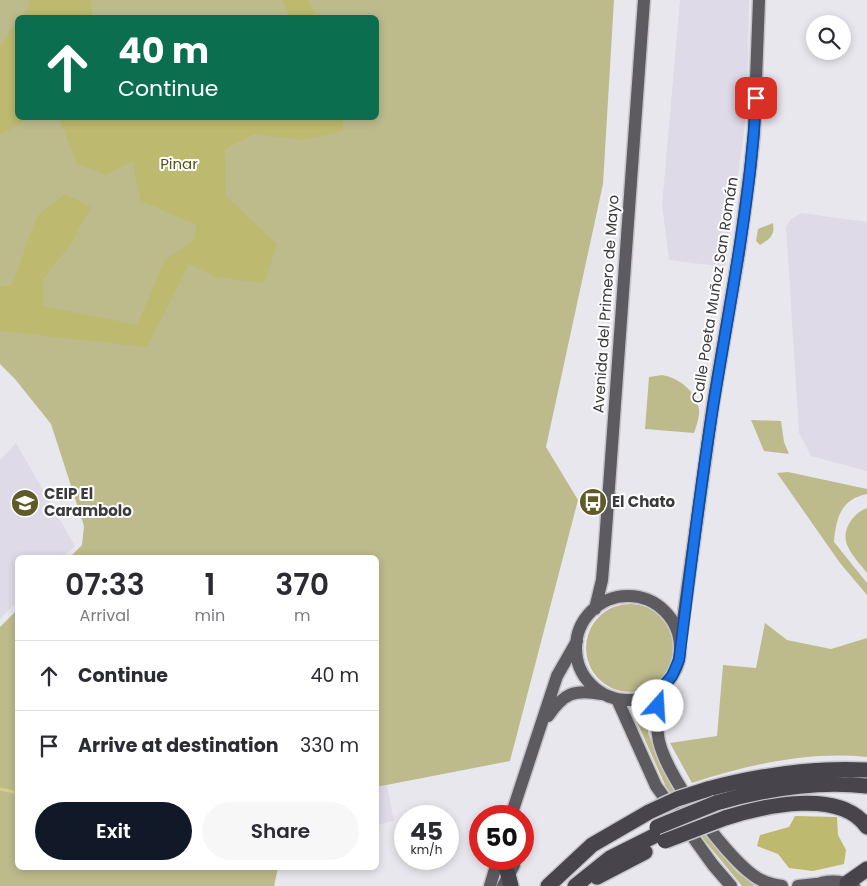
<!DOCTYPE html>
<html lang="en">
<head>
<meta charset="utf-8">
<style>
  :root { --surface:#fff; --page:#f7f7f7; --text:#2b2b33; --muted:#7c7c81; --line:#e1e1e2; --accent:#111827 }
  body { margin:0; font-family:Poppins,sans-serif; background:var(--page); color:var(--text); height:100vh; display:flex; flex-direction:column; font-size:19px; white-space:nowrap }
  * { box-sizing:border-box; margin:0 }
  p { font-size:16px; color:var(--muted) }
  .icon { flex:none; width:28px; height:28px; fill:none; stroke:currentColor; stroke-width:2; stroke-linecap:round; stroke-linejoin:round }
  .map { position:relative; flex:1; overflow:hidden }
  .details { position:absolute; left:15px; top:555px; width:364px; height:315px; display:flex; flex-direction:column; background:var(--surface); border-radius:8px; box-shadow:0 2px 8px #0003 }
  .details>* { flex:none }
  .top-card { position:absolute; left:15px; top:15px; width:364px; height:105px; border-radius:8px; box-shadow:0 2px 8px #0003; background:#0b6e4f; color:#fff; overflow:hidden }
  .fabs { position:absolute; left:806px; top:15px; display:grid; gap:10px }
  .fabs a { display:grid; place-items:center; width:45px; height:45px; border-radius:50%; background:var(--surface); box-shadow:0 2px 8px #0003; font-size:25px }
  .speed { position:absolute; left:394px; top:805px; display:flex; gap:10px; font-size:25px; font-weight:700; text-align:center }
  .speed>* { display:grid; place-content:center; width:65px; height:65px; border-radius:50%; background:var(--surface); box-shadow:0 2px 8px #0003; line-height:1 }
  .speed small { font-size:12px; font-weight:400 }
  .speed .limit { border:8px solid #d22; background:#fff; color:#111 }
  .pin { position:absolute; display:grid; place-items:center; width:42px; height:42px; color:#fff; margin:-21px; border-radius:10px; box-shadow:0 2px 8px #0006 }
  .me { position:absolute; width:55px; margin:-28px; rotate:19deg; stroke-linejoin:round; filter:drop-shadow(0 0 4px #0008) }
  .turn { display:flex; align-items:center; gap:18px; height:105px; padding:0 20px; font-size:22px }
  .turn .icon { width:65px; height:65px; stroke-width:2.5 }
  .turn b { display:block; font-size:35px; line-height:42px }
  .eta { display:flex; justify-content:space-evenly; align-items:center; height:85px; text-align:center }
  .eta b { font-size:30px; font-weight:600; line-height:35px }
  .cta { display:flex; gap:10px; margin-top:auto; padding:10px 20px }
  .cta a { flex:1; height:58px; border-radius:30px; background:var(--accent); color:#fff; font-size:20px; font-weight:600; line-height:58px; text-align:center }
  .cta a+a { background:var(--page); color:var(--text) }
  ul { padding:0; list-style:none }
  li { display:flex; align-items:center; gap:15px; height:70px; padding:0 20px; border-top:1px solid var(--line) }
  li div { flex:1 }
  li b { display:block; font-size:19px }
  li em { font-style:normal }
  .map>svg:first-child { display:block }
  .built { fill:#dedae8 }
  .green { fill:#bdbb8c; fill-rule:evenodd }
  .forest { fill:#bdb96e }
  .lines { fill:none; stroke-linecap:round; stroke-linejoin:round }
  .stream { stroke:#d3d084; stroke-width:3 }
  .major-casing { stroke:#c6c4cb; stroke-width:15 }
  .highway-casing { stroke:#c6c4cb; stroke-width:18 }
  .major { stroke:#5d5b60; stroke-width:12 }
  .highway { stroke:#47454b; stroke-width:15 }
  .highway-bridge-casing { stroke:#c6c4cb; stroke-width:18; stroke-linecap:butt }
  .highway-bridge { stroke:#47454b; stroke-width:15 }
  .route-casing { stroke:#114b97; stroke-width:12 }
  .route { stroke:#1a73e8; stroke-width:9 }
  .labels { text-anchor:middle; stroke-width:4; stroke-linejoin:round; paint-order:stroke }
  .park-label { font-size:15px; fill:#56521a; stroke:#fff }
  .street-label { font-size:15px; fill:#3b3a3d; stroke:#fff }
  .poi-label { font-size:15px; font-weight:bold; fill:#3b3a3d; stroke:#fff; text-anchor:start }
</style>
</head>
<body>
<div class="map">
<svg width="867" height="886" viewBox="0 0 867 886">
  <rect width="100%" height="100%" fill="#e9e7ee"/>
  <!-- built -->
  <path class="built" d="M680,0H749L747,110L725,267L669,260L662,205Z
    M801,213L867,222V471L811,456L799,433L786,227L791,219Z
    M16,443L75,546L63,557L18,558L17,602L0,619V460Z
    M387,785L394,821L376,825V787Z"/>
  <!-- green -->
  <path class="green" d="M0,0H614L603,184L546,447L578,500L510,761L376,787V558L70,557L82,545L84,526L51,424L15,379L0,364ZM18,18H376V118H18Z
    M773,223C775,236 770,239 760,245L756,241L758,229Z
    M662,375C679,378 696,391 699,409C700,416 696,427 694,433L645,429L649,377Z
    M751,420L781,421L784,442L789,454L764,451Z
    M788,472L867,489V494C841,499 836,518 834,542L867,583V595L840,563L777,473Z
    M867,508V573C861,565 852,556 848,547C840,531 853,513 867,508Z
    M586 648a44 44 0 1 1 88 0a44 44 0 1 1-88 0Z
    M17,610L18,868H278L274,886H0V627Z
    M765,623L787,640L831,649L867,638V757C808,751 747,765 692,783L670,743L717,736L723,665L756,668Z
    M648,709V733L670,784L712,843L736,871L755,886H742L705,841L666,787L632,711Z"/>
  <!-- forest -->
  <path class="forest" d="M30,0H91L92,17H21L28,8Z
    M282,0H308L317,17H290Z
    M17,22L18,118H29L0,135V46Z
    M59,118H95L97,122L99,118H343V131L304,140L254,134L225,149L226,196L277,244L264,283L215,277L189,264L147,347L0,331V287L12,285L37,216L65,194L91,207L70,245L43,279V306L137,325L165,260L194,240L197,225L141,201L132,161L106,175L77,164Z
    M795,816L837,817L838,835L846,850L844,864L813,871L789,868L778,854L757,846L760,835L789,827Z"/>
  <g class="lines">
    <!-- stream -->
    <path class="stream" d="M0,789L18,793"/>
    <defs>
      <path id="major" d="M576 648a52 52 0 1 1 104 0a52 52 0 1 1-104 0Z
        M595,609L602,580L605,543L644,0
        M680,642L713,404L739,252L750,171L754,133L759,0
        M661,689C659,704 656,720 658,735C661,770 724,854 753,875C762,882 771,884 782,886
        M617,699L656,786L713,865L731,886
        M548,716C564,693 574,689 602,694
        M511,816L557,676L577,641
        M490,886L498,859
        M503,886L514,865V859
        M798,886L816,884
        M813,886C825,880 841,880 854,886"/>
      <path id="highway" d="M708,789C761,775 813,767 867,770
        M716,803C765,789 816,780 867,786
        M725,818C763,806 840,788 867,827
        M504,859L511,886
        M597,877L645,852
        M847,883L867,869
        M548,886L592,845L649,812
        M575,886L610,858L660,833"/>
    </defs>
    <!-- major casing -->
    <use href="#major" class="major-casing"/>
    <!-- highway casing -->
    <use href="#highway" class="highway-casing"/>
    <!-- major -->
    <use href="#major" class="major"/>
    <!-- highway -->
    <use href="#highway" class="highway"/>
    <defs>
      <path id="highway-bridge" d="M649,812L677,799L708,789
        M657,827L716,803
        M665,841L725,818"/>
    </defs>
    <!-- highway-bridge casing -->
    <use href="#highway-bridge" class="highway-bridge-casing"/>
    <!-- highway-bridge -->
    <use href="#highway-bridge" class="highway-bridge"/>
  </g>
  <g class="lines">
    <defs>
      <path id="route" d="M658,706L661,689L672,676L679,660C690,574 700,487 714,401C730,301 751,200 756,98"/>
    </defs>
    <!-- route casing -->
    <use href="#route" class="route-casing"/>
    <!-- route -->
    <use href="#route" class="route"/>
  </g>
  <!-- icons -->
  <defs>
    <symbol id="bus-disc" viewBox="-11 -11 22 22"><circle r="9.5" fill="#5e5b27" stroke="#fff"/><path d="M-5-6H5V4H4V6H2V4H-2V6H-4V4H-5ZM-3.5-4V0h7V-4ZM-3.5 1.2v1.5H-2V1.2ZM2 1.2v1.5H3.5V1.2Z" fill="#fff"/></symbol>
    <symbol id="school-disc" viewBox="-11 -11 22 22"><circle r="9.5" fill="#5e5b27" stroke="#fff"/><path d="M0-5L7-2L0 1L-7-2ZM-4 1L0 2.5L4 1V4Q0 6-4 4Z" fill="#fff"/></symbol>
  </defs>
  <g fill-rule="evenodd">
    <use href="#bus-disc" x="577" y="486" width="32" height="32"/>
    <use href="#school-disc" x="9" y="487" width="32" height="32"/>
  </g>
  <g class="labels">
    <!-- park labels -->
    <g class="park-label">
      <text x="179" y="169">Pinar</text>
    </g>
    <!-- street labels -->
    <g class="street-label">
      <text transform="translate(715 290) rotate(-81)" y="5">Calle Poeta Muñoz San Román</text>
      <text transform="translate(606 304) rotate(-86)" y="5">Avenida del Primero de Mayo</text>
    </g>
    <!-- poi labels -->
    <g class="poi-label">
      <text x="44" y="499">CEIP El<tspan x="44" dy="17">Carambolo</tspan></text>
      <text x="612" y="507">El Chato</text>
    </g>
  </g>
</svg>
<div class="fabs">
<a><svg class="icon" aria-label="search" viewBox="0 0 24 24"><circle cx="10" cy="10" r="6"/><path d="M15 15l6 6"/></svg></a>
</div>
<div class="speed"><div>45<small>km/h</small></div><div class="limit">50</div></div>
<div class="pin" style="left:756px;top:98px;background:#d93025"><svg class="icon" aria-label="arrive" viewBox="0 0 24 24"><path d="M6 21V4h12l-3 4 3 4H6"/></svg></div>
<svg class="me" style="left:658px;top:706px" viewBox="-20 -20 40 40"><circle r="19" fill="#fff"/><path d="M0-13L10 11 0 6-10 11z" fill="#1a73e8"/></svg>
<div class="top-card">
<div class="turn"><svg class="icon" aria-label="ahead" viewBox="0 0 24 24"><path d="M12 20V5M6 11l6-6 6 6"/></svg><div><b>40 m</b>Continue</div></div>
</div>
<section class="details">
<div class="eta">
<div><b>07:33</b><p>Arrival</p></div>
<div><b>1</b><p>min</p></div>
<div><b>370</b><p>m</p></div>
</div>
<ul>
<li><svg class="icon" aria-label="ahead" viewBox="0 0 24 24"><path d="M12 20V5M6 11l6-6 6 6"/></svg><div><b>Continue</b></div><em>40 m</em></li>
<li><svg class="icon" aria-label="arrive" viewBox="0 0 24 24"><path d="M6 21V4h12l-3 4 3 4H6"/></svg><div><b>Arrive at destination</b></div><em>330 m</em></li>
</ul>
<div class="cta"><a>Exit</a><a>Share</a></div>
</section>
</div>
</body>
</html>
